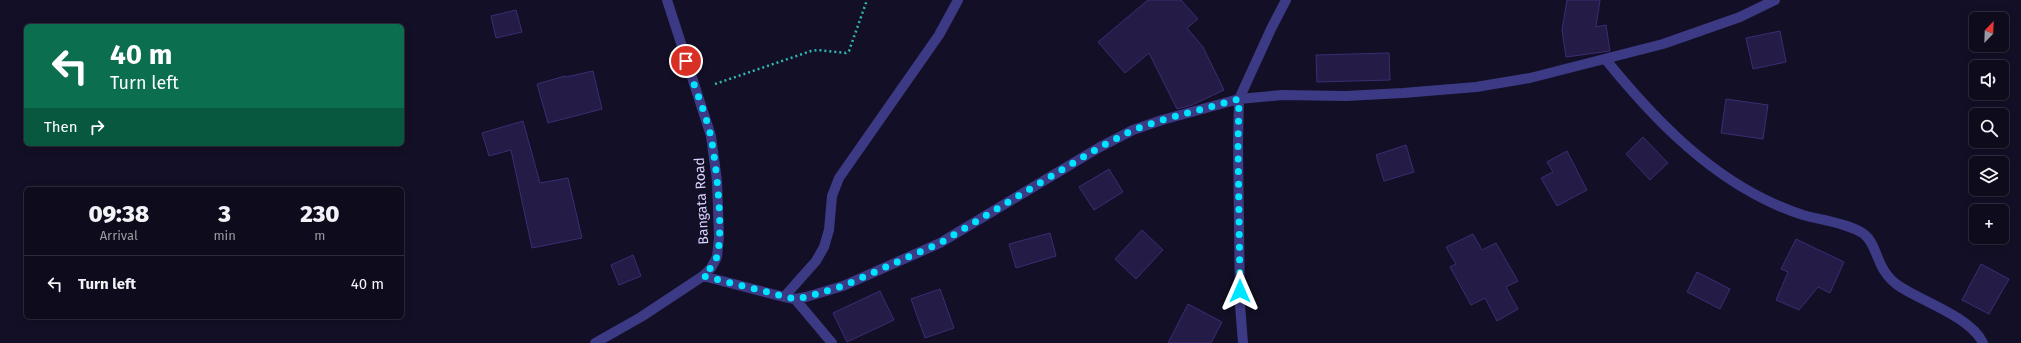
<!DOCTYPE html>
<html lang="en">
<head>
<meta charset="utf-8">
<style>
  :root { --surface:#0e0b1c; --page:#1c1929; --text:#f1f3f6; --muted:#9b9ba3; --line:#2e2b3b }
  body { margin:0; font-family:"Fira Sans",sans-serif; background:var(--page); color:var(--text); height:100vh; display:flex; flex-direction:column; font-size:15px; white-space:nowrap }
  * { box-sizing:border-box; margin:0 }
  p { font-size:13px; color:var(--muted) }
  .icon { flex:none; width:22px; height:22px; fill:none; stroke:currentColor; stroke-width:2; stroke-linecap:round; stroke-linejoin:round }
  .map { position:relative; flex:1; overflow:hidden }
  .details { position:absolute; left:24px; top:187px; width:380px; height:132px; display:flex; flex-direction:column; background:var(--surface); border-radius:6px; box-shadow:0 2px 10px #0003,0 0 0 1px var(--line) }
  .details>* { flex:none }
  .banner { position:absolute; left:24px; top:24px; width:380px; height:122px; border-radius:6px; box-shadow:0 2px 10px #0003,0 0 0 1px var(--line); background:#0b6e4f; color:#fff; overflow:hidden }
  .needle { width:26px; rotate:23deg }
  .controls { position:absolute; left:1969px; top:12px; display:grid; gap:8px }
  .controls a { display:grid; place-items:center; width:40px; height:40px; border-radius:6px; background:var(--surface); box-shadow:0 2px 10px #0003,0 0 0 1px var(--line); font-size:20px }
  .pin { position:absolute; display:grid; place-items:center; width:34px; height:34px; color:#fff; margin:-17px; border:2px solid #fff; border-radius:50%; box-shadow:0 1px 4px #0007 }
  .me { position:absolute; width:44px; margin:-22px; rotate:0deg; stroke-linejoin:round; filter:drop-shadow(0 0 3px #0008) }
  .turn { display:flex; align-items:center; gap:14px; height:84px; padding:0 20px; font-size:18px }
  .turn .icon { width:52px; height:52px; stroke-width:2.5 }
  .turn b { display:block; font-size:28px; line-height:34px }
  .then { display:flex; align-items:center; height:38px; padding:0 20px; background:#0003; gap:8px; font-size:15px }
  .eta { display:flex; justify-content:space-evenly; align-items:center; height:68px; text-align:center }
  .eta b { font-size:24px; font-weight:800; line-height:28px }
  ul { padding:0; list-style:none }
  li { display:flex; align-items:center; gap:12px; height:56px; padding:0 20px; border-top:1px solid var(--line) }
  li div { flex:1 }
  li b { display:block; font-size:15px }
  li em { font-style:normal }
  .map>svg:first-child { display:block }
  .building { fill:#241b47; stroke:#3b2d73 }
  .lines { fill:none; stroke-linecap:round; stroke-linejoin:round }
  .path { stroke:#2fb8b0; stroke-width:2.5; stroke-dasharray:2 3; stroke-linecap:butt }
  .street { stroke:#3d3a85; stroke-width:10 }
  .route { stroke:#00e5ff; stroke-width:7; stroke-dasharray:0 12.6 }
  .labels { text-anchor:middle; stroke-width:3; stroke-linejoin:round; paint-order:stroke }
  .street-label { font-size:14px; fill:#d9d4ff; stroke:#130f26 }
</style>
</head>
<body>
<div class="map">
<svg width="2021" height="343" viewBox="0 0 2021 343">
  <rect width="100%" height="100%" fill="#130f26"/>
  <!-- building -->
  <path class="building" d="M1148,0H1181L1198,19L1187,28L1203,47L1224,90L1192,105L1177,109L1149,53L1125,73L1098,42Z
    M1567,0H1600L1596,27L1606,25L1610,51L1566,57L1562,30Z
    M516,10L522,32L496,38L491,16Z
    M1780,31L1786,62L1753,69L1746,38Z
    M1389,53L1390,80L1317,82L1316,55Z
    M593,71L602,109L548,123L537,84L565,76L566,77Z
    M1726,99L1768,105L1763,139L1721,133Z
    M523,121L540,183L568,178L582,238L532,248L511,150L489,156L482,133Z
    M1643,137L1668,163L1650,180L1626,154Z
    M1406,145L1414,172L1384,181L1376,155Z
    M1567,151L1587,190L1557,206L1541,178L1553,172L1547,162Z
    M1109,169L1123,192L1094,210L1079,187Z
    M1142,230L1163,250L1136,279L1115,259Z
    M1050,233L1056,256L1016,268L1009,244Z
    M1473,234L1482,250L1496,243L1518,281L1506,287L1518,309L1497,321L1485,298L1471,305L1450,267L1456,264L1446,247Z
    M1796,239L1844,262L1830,293L1818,287L1799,310L1776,300L1788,272L1781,269Z
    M633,255L641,276L619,285L611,265Z
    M1981,264L2009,279L1989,314L1962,300Z
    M1697,272L1730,289L1720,309L1687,292Z
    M940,289L954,328L925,338L911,299Z
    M880,291L894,320L847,342L833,313Z
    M1188,304L1222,322L1211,343H1168Z"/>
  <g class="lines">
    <!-- path -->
    <path class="path" d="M715,84L811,51L818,50L846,53L849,51L867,0"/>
    <!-- street -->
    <path class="street" d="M1606,60C1650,114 1701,168 1764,199C1776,205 1790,211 1803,215C1821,220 1850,224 1864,234C1879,246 1875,270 1899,286C1921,301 1971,317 1983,343
      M703,276L784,297L795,299L806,297L843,286L940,243L1100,147L1133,130L1162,120L1239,99L1282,95L1346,96L1403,93L1476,87L1530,78L1663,44L1740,17L1775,0
      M784,297L816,261L824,247L829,230L832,196L839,178L939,35L958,0
      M795,299L832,343
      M595,343L641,317L703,276L711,268L717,257L719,237L717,181L711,136L667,0
      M1243,343L1240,305L1238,143L1239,99L1271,29L1286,0"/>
  </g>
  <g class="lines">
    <!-- route -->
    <path class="route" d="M686,61C694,86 705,111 711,137C716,163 724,231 717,256C715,264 709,270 703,276L795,299L806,297L843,286L940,243L1100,147L1133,130L1162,120L1239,99L1238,143L1240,291"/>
  </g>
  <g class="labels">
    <!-- street labels -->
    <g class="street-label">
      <text transform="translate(701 201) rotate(-93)" y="5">Bangata Road</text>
    </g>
  </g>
</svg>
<div class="controls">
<a><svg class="needle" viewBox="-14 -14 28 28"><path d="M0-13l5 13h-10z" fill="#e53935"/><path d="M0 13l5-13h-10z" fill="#9b9ba3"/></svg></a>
<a><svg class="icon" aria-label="sound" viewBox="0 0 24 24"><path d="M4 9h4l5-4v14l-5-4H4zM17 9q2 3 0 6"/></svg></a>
<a><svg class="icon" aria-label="search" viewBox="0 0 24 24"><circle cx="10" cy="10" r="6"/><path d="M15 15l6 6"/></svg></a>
<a><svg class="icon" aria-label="layers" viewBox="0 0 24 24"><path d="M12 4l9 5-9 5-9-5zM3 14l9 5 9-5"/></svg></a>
<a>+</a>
</div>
<div class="pin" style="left:686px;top:61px;background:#d93025"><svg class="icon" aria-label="arrive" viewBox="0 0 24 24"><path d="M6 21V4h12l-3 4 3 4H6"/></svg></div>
<svg class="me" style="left:1240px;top:291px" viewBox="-20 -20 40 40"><path d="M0-17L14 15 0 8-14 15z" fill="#00e5ff" stroke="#fff" stroke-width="4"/></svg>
<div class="banner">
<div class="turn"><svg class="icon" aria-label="left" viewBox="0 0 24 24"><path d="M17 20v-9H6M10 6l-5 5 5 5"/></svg><div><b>40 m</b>Turn left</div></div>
<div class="then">Then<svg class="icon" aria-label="right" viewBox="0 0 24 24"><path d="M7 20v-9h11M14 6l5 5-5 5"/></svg></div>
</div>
<section class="details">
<div class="eta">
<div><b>09:38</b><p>Arrival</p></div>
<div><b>3</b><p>min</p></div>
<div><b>230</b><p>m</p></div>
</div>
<ul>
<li><svg class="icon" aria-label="left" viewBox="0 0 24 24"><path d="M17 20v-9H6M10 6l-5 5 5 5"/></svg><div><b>Turn left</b></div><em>40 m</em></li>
</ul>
</section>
</div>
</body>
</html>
